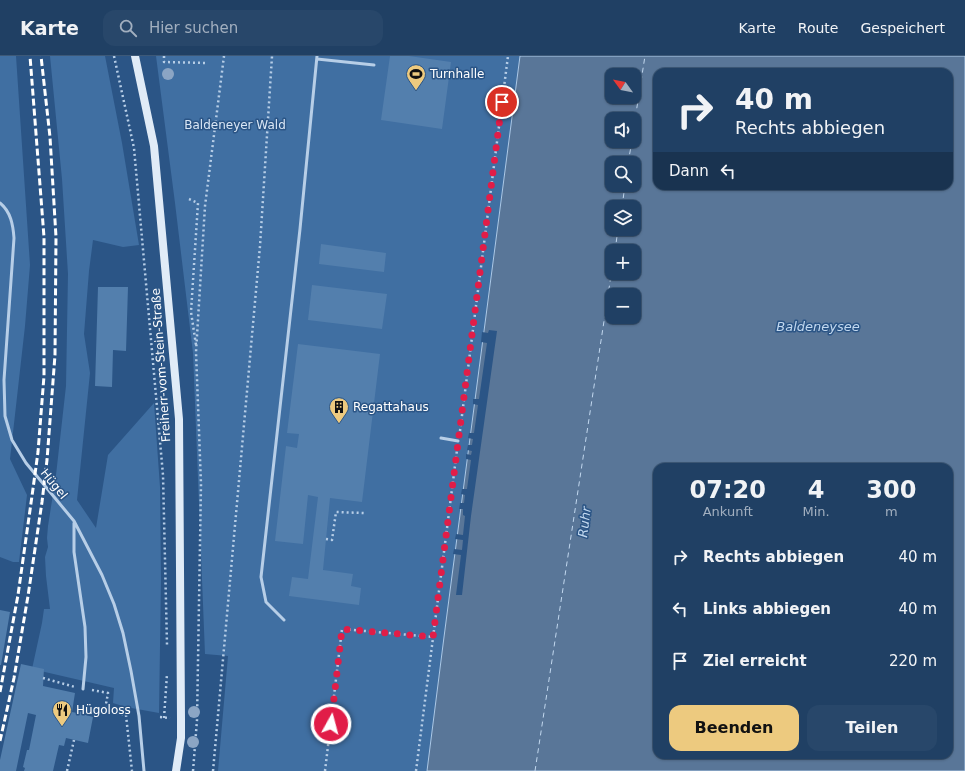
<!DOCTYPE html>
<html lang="de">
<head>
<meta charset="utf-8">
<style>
  :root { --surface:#204064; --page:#28476a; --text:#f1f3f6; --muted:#a2afbf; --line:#3d5978; --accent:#edca7f }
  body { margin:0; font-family:"DejaVu Sans",sans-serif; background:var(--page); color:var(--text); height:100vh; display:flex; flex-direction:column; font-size:15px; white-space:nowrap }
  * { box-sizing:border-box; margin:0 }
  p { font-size:13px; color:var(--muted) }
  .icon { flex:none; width:22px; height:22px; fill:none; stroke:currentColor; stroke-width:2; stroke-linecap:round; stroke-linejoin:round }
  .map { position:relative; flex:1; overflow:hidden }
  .details { position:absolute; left:653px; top:407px; width:300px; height:296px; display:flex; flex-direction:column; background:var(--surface); border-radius:12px; box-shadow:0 1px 3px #0004,0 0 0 1px var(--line) }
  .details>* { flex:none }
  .top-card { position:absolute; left:653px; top:12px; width:300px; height:122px; border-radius:12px; box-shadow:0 1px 3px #0004,0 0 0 1px var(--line); background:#204064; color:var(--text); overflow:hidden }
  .needle { width:26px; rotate:303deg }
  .buttons { position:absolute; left:605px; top:12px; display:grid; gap:8px }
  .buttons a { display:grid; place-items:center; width:36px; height:36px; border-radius:8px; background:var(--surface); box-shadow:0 1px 3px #0004,0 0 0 1px var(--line); font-size:20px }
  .pin { position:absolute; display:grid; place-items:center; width:34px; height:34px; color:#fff; margin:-17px; border:2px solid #fff; border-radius:50%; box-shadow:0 1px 4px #0007 }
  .me { position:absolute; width:44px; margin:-22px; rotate:7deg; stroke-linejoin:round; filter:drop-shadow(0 0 3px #0008) }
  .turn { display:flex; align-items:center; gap:14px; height:84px; padding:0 16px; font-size:18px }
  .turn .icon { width:52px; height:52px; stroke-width:2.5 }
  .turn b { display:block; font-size:28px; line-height:34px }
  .then { display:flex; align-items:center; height:38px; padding:0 16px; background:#0003; gap:8px; font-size:15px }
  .eta { display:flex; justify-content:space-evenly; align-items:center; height:68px; text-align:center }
  .eta b { font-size:24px; font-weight:600; line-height:28px }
  .primary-button { display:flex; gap:8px; margin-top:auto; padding:8px 16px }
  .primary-button a { flex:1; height:46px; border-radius:12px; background:var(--accent); color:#111; font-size:16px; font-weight:600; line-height:46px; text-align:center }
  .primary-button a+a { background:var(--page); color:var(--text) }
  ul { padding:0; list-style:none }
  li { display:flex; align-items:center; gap:12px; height:52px; padding:0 16px }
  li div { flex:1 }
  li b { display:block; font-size:15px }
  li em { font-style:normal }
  header { display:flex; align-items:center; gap:24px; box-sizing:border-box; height:56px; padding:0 20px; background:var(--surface); border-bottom:1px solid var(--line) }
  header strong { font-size:19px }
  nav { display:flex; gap:22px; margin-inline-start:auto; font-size:14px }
  .search { width:280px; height:36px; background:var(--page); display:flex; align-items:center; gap:10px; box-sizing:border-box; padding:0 14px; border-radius:12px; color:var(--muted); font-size:15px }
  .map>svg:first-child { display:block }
  .green { fill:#406fa2 }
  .water { fill:#597698; stroke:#acc9e7; fill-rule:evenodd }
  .pier { fill:#2b5586 }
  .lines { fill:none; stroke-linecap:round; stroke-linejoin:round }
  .ferry { stroke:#c2d8ef; stroke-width:1; stroke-dasharray:5 4; stroke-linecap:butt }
  .building { fill:#537fad }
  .path { stroke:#b7cee7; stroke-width:2.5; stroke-dasharray:2 3; stroke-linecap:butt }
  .service { stroke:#b7cee7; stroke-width:3 }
  .secondary { stroke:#e0ebf7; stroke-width:8 }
  .rail { stroke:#fff; stroke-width:3; stroke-dasharray:7 3; stroke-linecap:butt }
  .tree { fill:#8ba5c4 }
  .route { stroke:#e11d48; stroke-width:7; stroke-dasharray:0 12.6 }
  .labels { text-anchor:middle; stroke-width:3; stroke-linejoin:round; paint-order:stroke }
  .poi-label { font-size:12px; fill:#fff; stroke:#2b5586; text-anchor:start }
  .park-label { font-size:12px; fill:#dae7f6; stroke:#2b5586 }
  .street-label { font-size:12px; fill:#fff; stroke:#2b5586 }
  .water-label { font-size:13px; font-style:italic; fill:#c2d8ef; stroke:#2b5586 }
</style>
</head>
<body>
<header>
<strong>Karte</strong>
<div class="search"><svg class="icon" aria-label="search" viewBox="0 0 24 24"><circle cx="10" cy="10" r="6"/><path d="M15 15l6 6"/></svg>Hier suchen</div>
<nav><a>Karte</a><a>Route</a><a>Gespeichert</a></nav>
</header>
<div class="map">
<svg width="965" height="715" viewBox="0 0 965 715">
  <rect width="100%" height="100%" fill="#2b5586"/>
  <!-- green -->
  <path class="green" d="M0,0H16L30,209L25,270L10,403L27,439L19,506H13L0,501Z
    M50,0H105L122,87L139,189L123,191L93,184L89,215L84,278L90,317L77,444L96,472L108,399L154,347L160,431L161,523L159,657L126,651L113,647L114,632L32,613L42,567L44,553H50L46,520L45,501L48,491L47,482L48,470L56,419L66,330L68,218L62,123Z
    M156,0H520L444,581L427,715H218L228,600L205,598L193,297L175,147Z"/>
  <!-- water -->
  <path class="water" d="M520,0H965V715H427L444,581ZM657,16H949V130H657ZM612,19H634V41H612ZM612,63H634V85H612ZM612,107H634V129H612ZM612,151H634V173H612ZM612,195H634V217H612ZM612,239H634V261H612ZM657,411H949V699H657Z"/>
  <!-- pier -->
  <path class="pier" d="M489,274L497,275L471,460L462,539H456L461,499L453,498L454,493L462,494L463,484L455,483L456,478L463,479L465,460L463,459V453H459L460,447H464L465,439L461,438L462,433H467L471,404L466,403V398L471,399L472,395L467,394L468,389H472L473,383L468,382L469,377H474L478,349L473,348V343H479L487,287L481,286L482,276L488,277Z"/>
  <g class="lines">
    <!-- ferry -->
    <path class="ferry" d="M634,70L645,0
      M628,107L632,85
      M622,151L625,129
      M615,195L618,173
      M535,715L612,213"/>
  </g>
  <!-- building -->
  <path class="building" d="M390,0H409L451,6L442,73L381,64Z
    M321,188L386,197L384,216L319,208Z
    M312,229L387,238L382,273L308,264Z
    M98,231H128L126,295L113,294L112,331L95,330Z
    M298,288L380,298L362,446L330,442L323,514L353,518L351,530L361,532L359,549L289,540L292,521L308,523L318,441L308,439L303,488L275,485L286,390L297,392L299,378L287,377Z
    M0,554L10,556L1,609H0Z
    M21,608L44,613L43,630L75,637L72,656L77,657L78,651L83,652L82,658L93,661L88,687L66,682L64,690L59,689L53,715H24L25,712L23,711L27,694H29L36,659L28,657L16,715H0V704Z"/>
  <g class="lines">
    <!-- path -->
    <path class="path" d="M114,0L134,92L163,419L167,589
      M164,0V6L206,7
      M189,143L198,147L191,256L196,289
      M460,375L508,0
      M326,483L332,484L336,456L364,457
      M43,622L75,631
      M92,634L108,637L105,654L126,659L132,715
      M160,661L170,662
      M164,662L167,618
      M67,715L74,684
      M193,715L197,664L201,428L196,296L205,150L224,0
      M213,715L260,190L272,0
      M325,715L342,573L433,581
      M416,715L457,394"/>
    <!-- service -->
    <path class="service" d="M317,3L374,9
      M0,147C11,156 13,169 14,182L4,324L5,360L12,384L26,407L74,465L102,519L114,548L123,577L131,615L139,660L144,715
      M441,382L458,385
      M74,467V496L85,571L86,601L83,633
      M284,564L266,546L261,521L300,173L317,0"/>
    <!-- secondary -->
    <path class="secondary" d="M135,0L154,90L179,363L181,663V682L176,715"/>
    <!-- rail -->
    <path class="rail" d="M0,636L18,539L32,440L38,396L44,320V181L30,0
      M0,685L14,622L28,540L42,446L47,404L55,299L56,181L50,81L41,0"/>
  </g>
  <!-- trees -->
  <g class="tree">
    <circle cx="168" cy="18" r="6"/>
    <circle cx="194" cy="656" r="6"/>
    <circle cx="193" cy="686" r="6"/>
  </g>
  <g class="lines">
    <!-- route -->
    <path class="route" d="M331,668L342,573L433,581L502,46"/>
  </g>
  <!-- icons -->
  <defs>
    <symbol id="stadium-pin" viewBox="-11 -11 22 30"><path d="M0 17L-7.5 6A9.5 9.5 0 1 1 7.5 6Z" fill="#edca7f" stroke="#2b5586"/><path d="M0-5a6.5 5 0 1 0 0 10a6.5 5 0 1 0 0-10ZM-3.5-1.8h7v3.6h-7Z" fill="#111"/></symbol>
    <symbol id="building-pin" viewBox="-11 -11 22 30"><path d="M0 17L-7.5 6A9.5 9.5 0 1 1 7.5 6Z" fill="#edca7f" stroke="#2b5586"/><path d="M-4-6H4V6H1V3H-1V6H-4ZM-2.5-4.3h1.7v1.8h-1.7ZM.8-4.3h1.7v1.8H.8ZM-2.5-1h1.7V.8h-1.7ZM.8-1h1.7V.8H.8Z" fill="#111"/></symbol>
    <symbol id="restaurant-pin" viewBox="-11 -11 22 30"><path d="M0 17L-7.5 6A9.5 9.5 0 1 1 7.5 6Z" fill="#edca7f" stroke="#2b5586"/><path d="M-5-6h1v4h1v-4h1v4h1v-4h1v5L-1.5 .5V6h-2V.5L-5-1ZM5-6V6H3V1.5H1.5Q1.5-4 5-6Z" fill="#111"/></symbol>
  </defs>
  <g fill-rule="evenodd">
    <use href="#stadium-pin" x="405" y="7" width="22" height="30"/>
    <use href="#building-pin" x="328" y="340" width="22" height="30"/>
    <use href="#restaurant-pin" x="51" y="643" width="22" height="30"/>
  </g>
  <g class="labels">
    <!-- poi labels -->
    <g class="poi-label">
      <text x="430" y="22">Turnhalle</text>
      <text x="353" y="355">Regattahaus</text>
      <text x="76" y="658">Hügoloss</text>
    </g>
    <!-- park labels -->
    <g class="park-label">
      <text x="235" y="73">Baldeneyer Wald</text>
    </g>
    <!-- street labels -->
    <g class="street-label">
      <text transform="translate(161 309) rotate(-94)" y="4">Freiherr-vom-Stein-Straße</text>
      <text transform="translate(54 428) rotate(51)" y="4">Hügel</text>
    </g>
    <!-- water labels -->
    <g class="water-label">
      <text x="818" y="275">Baldeneysee</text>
      <text transform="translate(584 466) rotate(-83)" y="5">Ruhr</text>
    </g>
  </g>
</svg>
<div class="buttons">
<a><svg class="needle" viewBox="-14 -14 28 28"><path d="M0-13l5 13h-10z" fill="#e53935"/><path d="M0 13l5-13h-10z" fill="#a2afbf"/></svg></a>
<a><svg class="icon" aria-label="sound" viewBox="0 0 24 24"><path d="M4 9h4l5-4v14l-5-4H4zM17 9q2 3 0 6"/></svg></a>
<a><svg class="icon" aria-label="search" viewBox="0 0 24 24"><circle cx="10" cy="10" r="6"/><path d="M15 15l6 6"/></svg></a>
<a><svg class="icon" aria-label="layers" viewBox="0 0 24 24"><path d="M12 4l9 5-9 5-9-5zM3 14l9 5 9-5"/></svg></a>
<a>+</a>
<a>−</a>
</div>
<div class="pin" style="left:502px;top:46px;background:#d93025"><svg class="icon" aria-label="arrive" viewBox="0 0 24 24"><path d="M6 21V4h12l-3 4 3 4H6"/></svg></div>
<svg class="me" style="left:331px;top:668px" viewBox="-20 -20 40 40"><circle r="17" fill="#e11d48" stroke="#fff" stroke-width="3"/><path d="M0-11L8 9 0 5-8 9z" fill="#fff"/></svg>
<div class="top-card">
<div class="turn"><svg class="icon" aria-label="right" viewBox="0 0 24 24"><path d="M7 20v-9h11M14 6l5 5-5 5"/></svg><div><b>40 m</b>Rechts abbiegen</div></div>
<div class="then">Dann<svg class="icon" aria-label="left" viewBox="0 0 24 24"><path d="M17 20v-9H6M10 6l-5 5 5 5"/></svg></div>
</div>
<section class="details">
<div class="eta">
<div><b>07:20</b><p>Ankunft</p></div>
<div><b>4</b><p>Min.</p></div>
<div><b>300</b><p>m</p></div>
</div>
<ul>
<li><svg class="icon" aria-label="right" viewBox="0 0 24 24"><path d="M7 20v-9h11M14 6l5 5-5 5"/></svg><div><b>Rechts abbiegen</b></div><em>40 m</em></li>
<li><svg class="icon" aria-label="left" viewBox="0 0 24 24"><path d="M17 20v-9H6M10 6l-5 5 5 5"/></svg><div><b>Links abbiegen</b></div><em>40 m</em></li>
<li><svg class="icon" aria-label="arrive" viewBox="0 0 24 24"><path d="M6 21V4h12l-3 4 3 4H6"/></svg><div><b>Ziel erreicht</b></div><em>220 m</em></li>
</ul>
<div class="primary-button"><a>Beenden</a><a>Teilen</a></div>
</section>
</div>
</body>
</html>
